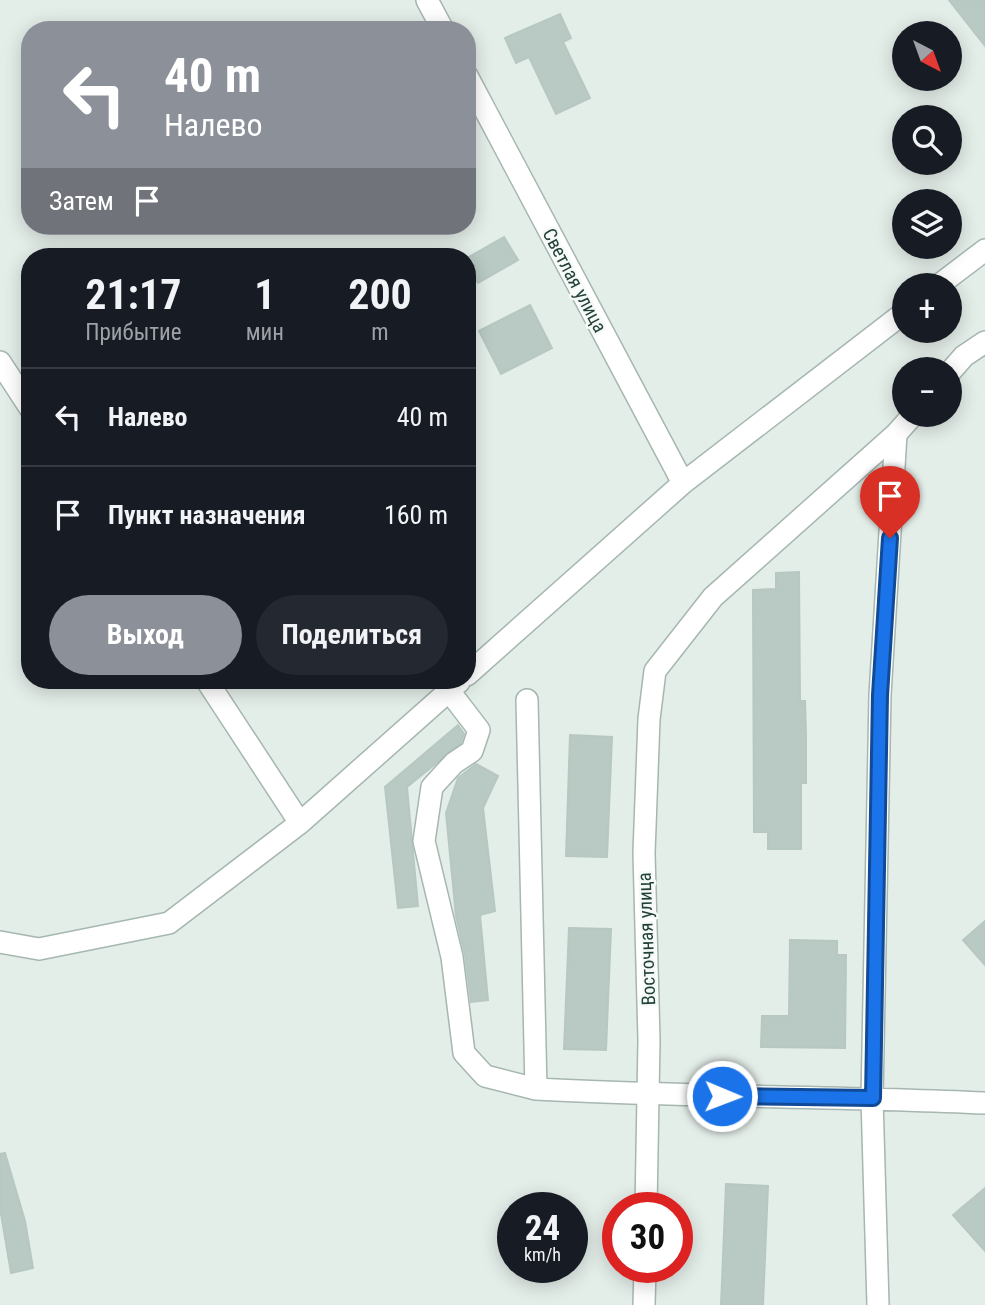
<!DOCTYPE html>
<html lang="ru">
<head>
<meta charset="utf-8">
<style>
  :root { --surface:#171b24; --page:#242831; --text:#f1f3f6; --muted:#9ea1a6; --line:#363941; --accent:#8c9099 }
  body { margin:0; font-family:"Roboto Condensed",sans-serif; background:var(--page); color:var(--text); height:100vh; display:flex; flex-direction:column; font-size:26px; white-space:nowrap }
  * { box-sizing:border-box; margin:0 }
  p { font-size:23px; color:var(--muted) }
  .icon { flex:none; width:38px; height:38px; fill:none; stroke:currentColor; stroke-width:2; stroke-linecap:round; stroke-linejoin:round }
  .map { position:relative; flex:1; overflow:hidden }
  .details { position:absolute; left:21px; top:248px; width:455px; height:441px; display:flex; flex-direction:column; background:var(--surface); border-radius:28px; box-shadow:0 4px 18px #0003 }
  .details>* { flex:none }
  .banner { position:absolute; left:21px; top:21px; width:455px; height:214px; border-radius:28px; box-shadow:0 4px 18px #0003; background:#8c9099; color:#fff; overflow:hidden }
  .needle { width:46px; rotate:139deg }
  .buttons { position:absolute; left:892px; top:21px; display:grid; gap:14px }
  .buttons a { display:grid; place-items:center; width:70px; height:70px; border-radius:50%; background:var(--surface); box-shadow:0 4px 18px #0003; font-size:35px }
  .speed { position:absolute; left:497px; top:1192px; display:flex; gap:14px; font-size:35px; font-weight:700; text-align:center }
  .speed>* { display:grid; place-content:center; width:91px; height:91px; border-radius:50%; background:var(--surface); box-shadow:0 4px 18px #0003; line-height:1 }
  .speed small { font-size:18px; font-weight:400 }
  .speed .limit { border:10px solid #d22; background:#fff; color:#111 }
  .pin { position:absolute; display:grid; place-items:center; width:60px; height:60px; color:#fff; margin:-72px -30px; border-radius:50% 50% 50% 0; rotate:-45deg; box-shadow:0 0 7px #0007 }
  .pin .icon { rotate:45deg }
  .me { position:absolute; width:77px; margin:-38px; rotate:91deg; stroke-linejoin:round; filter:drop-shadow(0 0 5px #0008) }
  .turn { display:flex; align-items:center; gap:24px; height:147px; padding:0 28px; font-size:32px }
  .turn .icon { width:91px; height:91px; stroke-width:2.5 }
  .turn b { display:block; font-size:49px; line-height:60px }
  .then { display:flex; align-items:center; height:66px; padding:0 28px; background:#0003; gap:14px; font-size:26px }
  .eta { display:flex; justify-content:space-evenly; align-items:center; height:119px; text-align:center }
  .eta b { font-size:42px; font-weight:700; line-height:49px }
  .button { display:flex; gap:14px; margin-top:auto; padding:14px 28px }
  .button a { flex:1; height:80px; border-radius:42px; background:var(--accent); color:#fff; font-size:28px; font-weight:700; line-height:80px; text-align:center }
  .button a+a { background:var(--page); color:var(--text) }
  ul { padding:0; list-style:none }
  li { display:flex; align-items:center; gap:21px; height:98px; padding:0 28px; border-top:2px solid var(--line) }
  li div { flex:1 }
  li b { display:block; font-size:26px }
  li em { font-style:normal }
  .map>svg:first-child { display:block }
  .building { fill:#b9c9c3; stroke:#b6c8c1; stroke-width:2 }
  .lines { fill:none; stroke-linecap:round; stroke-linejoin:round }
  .minor-casing { stroke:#a6b6b1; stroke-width:24 }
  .minor { stroke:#fff; stroke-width:21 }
  .route-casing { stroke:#114b97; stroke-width:18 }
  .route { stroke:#1a73e8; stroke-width:12 }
  .labels { text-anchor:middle; stroke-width:5; stroke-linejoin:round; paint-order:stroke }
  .street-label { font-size:19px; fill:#224039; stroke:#f5faf7 }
</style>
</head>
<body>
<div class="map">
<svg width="985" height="1305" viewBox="0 0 985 1305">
  <rect width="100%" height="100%" fill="#e4eee9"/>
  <!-- building -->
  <path class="building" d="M949,0H985V46Z
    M560,14L571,38L563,42L590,98L556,114L529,57L516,63L505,38Z
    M504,237L518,260L478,283L467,265V258Z
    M530,305L552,348L501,374L479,331Z
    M799,572L800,701H805L806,735V783H801V849H768V832H754L753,590L776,589V573Z
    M458,725L464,734L461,743L407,787L418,906L398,908L385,787Z
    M570,735L612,737L607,857L566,856Z
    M476,764L498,776L483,808L495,911L480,915L488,1000L471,1002L465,955L456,916L446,813L458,778Z
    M985,921V965L963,940Z
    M569,928L611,929L606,1050L564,1049Z
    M790,940L837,941V955H846L845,1048L761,1047L762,1016H789Z
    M5,1153L25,1221L33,1268L11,1273L0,1208V1154Z
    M726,1184L768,1186L763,1305H721Z
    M985,1188V1251L953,1215Z"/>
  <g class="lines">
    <defs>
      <path id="minor" d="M427,0L443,30
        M467,76L683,483
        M939,285L985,250
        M0,362L30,408
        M950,372L964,356L985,342
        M467,675L683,483L905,312
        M207,681L300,823
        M449,691L479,730L472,751L454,763L432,787L424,841L452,957L464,1053L485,1076L536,1089L527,700
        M0,942L39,949L169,923L300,823L459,682
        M536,1089C685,1097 835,1096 985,1103
        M646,1208L649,1040L644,853L649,719L655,671L713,597L896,434L913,415
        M644,1305L645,1267
        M878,1305L872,1098L880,695L896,434"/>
    </defs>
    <!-- minor casing -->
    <use href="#minor" class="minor-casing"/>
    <!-- minor -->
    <use href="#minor" class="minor"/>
  </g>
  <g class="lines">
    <defs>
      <path id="route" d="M722,1096L873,1098L880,695L890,538"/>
    </defs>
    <!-- route casing -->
    <use href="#route" class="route-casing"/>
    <!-- route -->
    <use href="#route" class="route"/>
  </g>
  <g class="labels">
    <!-- street labels -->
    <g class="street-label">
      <text transform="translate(575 280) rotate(62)" y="7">Светлая улица</text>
      <text transform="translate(646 939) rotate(-92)" y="7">Восточная улица</text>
    </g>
  </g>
</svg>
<div class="buttons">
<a><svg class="needle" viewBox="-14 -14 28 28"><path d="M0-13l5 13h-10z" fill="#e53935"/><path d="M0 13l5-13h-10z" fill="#9ea1a6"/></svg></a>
<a><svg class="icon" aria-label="search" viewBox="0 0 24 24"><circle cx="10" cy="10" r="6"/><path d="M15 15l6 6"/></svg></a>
<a><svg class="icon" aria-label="layers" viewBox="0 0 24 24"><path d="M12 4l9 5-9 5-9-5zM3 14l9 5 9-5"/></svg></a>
<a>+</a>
<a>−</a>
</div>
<div class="speed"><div>24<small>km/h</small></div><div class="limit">30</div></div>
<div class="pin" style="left:890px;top:538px;background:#d93025"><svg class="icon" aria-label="arrive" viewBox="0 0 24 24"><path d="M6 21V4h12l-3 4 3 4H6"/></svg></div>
<svg class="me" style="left:722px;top:1096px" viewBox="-20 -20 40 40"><circle r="17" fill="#1a73e8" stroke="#fff" stroke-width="3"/><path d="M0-11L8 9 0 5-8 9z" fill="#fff"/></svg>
<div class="banner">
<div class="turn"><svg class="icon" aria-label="left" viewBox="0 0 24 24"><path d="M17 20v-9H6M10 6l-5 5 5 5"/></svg><div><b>40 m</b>Налево</div></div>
<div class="then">Затем<svg class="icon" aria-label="arrive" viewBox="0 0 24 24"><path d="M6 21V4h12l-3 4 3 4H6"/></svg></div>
</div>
<section class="details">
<div class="eta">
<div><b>21:17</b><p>Прибытие</p></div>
<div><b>1</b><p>мин</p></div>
<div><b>200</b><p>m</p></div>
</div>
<ul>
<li><svg class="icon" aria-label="left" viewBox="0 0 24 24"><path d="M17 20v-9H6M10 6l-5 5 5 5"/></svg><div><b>Налево</b></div><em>40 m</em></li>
<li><svg class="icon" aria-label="arrive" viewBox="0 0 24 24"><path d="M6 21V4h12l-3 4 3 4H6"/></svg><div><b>Пункт назначения</b></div><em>160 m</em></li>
</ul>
<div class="button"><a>Выход</a><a>Поделиться</a></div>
</section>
</div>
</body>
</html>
